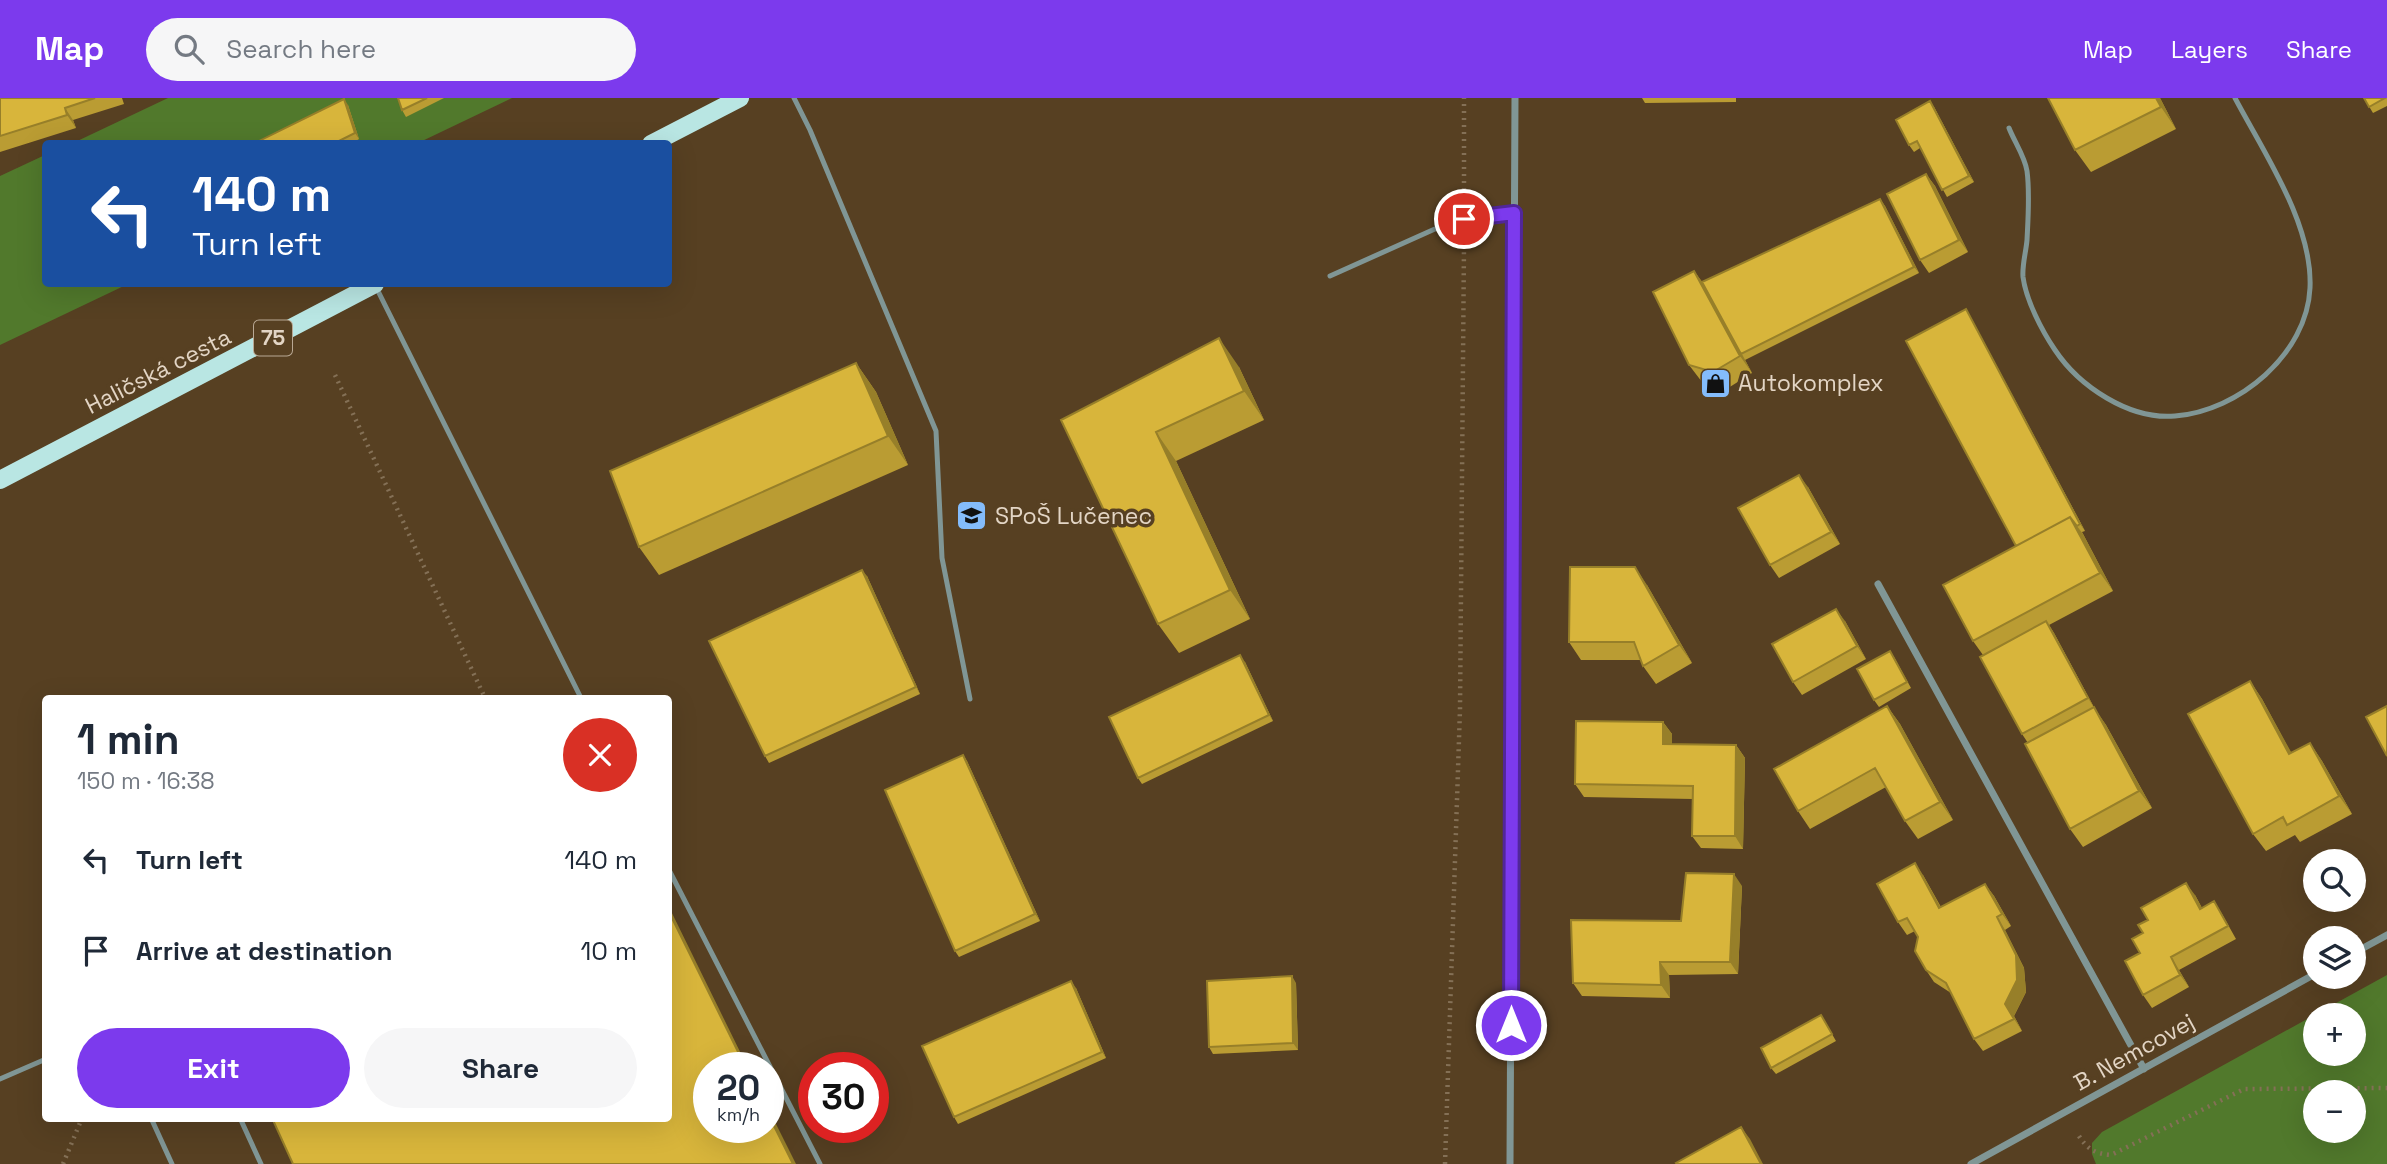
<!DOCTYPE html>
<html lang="en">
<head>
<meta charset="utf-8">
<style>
  :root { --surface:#fff; --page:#f6f6f7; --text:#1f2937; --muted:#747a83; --accent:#7c3aed }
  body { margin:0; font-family:"Space Grotesk",sans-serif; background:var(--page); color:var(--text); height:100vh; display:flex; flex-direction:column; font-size:26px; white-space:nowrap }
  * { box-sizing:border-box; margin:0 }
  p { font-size:23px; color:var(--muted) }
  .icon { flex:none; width:38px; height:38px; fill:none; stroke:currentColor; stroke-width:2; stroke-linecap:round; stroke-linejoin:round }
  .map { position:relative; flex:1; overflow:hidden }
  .sheet { position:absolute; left:42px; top:597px; width:630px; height:427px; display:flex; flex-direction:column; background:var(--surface); border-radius:7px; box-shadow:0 7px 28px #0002 }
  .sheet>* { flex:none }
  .hud { position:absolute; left:42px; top:42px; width:630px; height:147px; border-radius:7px; box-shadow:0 7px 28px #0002; background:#1a4fa0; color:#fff; overflow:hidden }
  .buttons { position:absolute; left:2303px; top:751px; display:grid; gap:14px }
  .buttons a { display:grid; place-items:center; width:63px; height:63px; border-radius:50%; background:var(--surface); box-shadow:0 7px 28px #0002; font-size:35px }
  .speed { position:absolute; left:693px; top:954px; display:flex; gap:14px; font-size:35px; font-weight:700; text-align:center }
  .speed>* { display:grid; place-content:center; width:91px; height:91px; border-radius:50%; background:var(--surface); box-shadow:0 7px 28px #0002; line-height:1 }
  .speed small { font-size:18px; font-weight:400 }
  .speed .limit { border:10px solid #d22; background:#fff; color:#111 }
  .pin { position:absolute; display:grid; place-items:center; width:60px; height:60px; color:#fff; margin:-30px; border:4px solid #fff; border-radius:50%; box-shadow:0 2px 7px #0007 }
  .me { position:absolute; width:77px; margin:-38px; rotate:0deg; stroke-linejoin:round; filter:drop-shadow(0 0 5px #0008) }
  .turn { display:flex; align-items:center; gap:24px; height:147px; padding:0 35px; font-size:32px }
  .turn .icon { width:91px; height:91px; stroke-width:2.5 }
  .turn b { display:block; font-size:49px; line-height:60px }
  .round { display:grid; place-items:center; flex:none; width:74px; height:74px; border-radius:37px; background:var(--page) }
  .overview { display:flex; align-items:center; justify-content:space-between; height:119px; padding:0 35px }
  h1 { font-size:42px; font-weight:800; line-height:52px }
  .cta { display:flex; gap:14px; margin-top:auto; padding:14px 35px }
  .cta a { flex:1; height:80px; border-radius:42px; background:var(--accent); color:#fff; font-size:28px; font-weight:800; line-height:80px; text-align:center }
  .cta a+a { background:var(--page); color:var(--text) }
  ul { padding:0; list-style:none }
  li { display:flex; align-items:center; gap:21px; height:91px; padding:0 35px }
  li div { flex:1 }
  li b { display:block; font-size:26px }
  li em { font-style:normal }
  header { display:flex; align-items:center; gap:42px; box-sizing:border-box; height:98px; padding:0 35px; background:var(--accent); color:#fff }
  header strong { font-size:33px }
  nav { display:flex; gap:38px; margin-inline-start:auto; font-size:24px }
  .search { width:490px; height:63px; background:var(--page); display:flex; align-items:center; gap:18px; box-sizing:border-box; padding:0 24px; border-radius:38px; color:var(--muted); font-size:26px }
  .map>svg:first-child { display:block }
  .green { fill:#51792c; fill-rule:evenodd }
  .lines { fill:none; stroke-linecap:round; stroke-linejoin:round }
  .path { stroke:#847056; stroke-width:4.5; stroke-dasharray:2 5; stroke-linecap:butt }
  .lane { stroke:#809695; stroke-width:5 }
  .street { stroke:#809695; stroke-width:7 }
  .primary { stroke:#b9e6e3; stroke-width:18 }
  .wall { fill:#ba9c33 }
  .shaded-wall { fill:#977f29 }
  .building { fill:#d8b53b; stroke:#977f29; stroke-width:2 }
  .route-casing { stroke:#51269a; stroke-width:18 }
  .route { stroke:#7c3aed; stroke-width:12 }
  .labels { text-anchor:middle; stroke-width:7; stroke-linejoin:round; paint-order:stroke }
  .shield { fill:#574022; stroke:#b9a894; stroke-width:2 }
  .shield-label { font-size:21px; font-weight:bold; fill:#e3d5c5 }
  .street-label { font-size:23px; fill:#e3d5c5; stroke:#574022 }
  .poi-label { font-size:23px; fill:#e3d5c5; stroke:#574022; text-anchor:start }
</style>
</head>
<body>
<header>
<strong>Map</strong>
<div class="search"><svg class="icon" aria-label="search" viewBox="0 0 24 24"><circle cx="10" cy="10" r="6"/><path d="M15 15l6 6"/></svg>Search here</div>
<nav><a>Map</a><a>Layers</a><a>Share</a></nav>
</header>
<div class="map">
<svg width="2387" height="1066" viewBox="0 0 2387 1066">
  <rect width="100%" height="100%" fill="#574022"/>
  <!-- green -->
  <path class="green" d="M168,0H512L418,45L71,46Z
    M45,57L46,186H128L0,247V78Z
    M2387,877V1066H2096L2092,1056V1045L2102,1034ZM2315,917H2354V956H2315ZM2315,994H2354V1032H2315Z"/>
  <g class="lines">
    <!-- path -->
    <path class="path" d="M1464,99V0
      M335,277L485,600
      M2079,1038C2087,1051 2096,1056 2111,1057L2244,991L2387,990
      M63,1066L82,1020
      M1445,1066L1460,611L1464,147"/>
    <!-- lane -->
    <path class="lane" d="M794,0L810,32L936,333L942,460L970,601
      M2009,30C2014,43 2025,59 2027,73C2030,95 2028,121 2027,142C2026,154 2022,167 2023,179C2026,202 2042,233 2055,252C2079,288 2129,322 2175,318C2239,313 2307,256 2310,190C2313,126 2264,55 2235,0
      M1330,178L1446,126L1514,115
      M376,189L581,600
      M668,770L820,1066
      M0,981L46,961
      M151,1020L172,1066
      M240,1020L261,1066"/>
    <!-- street -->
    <path class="street" d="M1878,486L2144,971
      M2354,855L2387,837
      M1510,1066L1515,0
      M1971,1066L2315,876"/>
    <!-- primary -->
    <path class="primary" d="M651,46L740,0
      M0,382L375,186"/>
  </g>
  <!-- wall -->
  <path class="wall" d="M0,0H122L124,6L73,22L76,30L0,54Z
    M398,0H444L406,19L402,12Z
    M1642,0H1736V4L1645,5Z
    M2160,0L2176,31L2091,74L2075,52Z
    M2364,0H2387V8L2373,15Z
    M348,7L359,41L351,46H253Z
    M1934,9L1974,84L1947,99L1920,50L1914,54L1909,47Z
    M1926,76L1935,88L1968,154L1929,175L1920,162Z
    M1880,101L1885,108L1919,175L1745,262L1752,275L1725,292L1702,284L1689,267L1694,173L1702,184Z
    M1966,211L1970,218L2085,433L2082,434L2113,493L2049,527L2054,535L2096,613L2106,627L2152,710L2083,749L2070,731L2028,645L2022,636L1983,557L1973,543L2016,448Z
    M856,265L876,294L908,367L659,477L639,449Z
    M1239,269L1264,322L1176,363L1250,521L1179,555L1158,526L1061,322Z
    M1808,389L1840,446L1779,480L1770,467Z
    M867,478L920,596L769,665L765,658Z
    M1647,487L1692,565L1656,586L1643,568L1641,562H1581L1569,544Z
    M1845,523L1866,561L1802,597L1793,584Z
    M1894,559L1911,590L1879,609L1874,602Z
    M1245,564L1273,623L1142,686L1138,680Z
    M2250,583L2262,601L2291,655L2310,645L2322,663L2352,716L2300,744L2295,737L2266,753L2253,736Z
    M1887,608L1900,626L1953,722L1918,741L1905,723L1886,689L1810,731L1798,713Z
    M1663,624L1672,636V646L1736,647L1745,660L1743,751L1701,750L1692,738L1693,701L1584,699L1575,686Z
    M963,657L967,663L1040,823L959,859L955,853Z
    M1923,777L1941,809L1985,786L1994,798L2011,828L2005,832L2024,870L2026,894L2014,918L2022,933L1983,953L1974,941L1951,895L1934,884L1926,872L1918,839L1915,833L1907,837L1898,824Z
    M1742,788L1738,876L1669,877L1670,900L1582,898L1573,885Z
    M2195,797L2202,810L2214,803L2222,816L2236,841L2179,872L2189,889L2152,910L2143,897L2140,855L2143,835L2148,822Z
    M1296,885L1298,952L1213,956L1209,949Z
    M1076,890L1106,960L958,1026L954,1019Z
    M1821,917L1836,943L1776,976L1771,970Z"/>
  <!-- shaded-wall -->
  <path class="shaded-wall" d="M2156,0H2160L2176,31L2161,9Z
    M344,1L348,7L359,41L355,35Z
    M1930,3L1934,9L1974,84L1969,78Z
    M65,10L73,22L76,30L67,17Z
    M1926,76L1935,88L1968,154L1959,142Z
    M1880,101L1885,108L1919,175L1914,169Z
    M1694,173L1707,190L1752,275L1740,258Z
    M1966,211L1970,218L2085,433L2080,426Z
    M1219,240L1239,269L1264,322L1244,293Z
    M856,265L876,294L908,367L888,338Z
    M1156,334L1176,363L1250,521L1230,492Z
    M1799,377L1808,389L1840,446L1831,434Z
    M2070,419L2083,436L2113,493L2100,475Z
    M1635,469L1647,487L1692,565L1679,547Z
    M862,472L867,478L920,596L916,589Z
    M1836,511L1845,523L1866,561L1857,548Z
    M2046,523L2054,535L2096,613L2088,600Z
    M1240,557L1245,564L1273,623L1269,617Z
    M2250,583L2262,601L2302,674L2289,656Z
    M1887,608L1900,626L1953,722L1940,704Z
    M2094,609L2106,627L2152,710L2139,693Z
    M1663,624L1672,636V658L1663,646Z
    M2310,645L2322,663L2352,716L2339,698Z
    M1736,647L1745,660L1743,751L1735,738Z
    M963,657L967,663L1040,823L1035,816Z
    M1915,765L1923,777L1948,823L1939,810Z
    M1734,776L1742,788L1738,876L1730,864Z
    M2186,785L2195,797L2209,823L2200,811Z
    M1985,786L1994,798L2011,828L2002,816Z
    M668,807L748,970H746L668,812Z
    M1997,819L2005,832L2024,870L2026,894L2014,918L2022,933L2014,921L2005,906Z
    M2171,859L2179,872L2189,889L2180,877Z
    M1660,864L1669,877L1670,900L1661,887Z
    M1292,878L1296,885L1298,952L1293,945Z
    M1071,883L1076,890L1106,960L1102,954Z
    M768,1010L796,1066H793L768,1016Z
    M1741,1029L1750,1041L1763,1066H1761Z"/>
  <!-- building -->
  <path class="building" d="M0,0H95L65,10L67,17L0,38Z
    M398,0H427L402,12Z
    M2048,0H2156L2161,9L2075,52Z
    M2364,0H2385L2369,9Z
    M344,1L355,35L333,46H253Z
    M1930,3L1969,78L1942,92L1917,43L1909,47L1896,22Z
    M1926,76L1959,142L1920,162L1887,96Z
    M1880,101L1914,169L1741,256L1702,184Z
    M1694,173L1740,258L1713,274L1689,267L1653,194Z
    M1966,211L2080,426L2077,428L2070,419L2016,448L1906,243Z
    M1219,240L1244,293L1156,334L1230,492L1158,526L1061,322Z
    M856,265L888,338L639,449L610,373Z
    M1799,377L1831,434L1770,467L1738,410Z
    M2070,419L2100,475L1973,543L1943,487Z
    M1570,469H1635L1679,547L1643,568L1634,544H1569Z
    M862,472L916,589L765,658L709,543Z
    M1836,511L1857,548L1793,584L1772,546Z
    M2046,523L2088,600L2022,636L1980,559Z
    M1890,553L1907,584L1874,602L1857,571Z
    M1240,557L1269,617L1138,680L1109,619Z
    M2250,583L2289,656L2310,645L2339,698L2287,727L2283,719L2253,736L2188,616Z
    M1887,608L1940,704L1905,723L1875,670L1798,713L1774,671Z
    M2387,608V658L2366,619Z
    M2094,609L2139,693L2070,731L2025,646Z
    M1576,623L1663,624V646L1736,647L1735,738H1692L1693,688L1575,686Z
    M963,657L1035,816L955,853L885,692Z
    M1915,765L1939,810L1985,786L2002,816L1997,819L2016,857L2017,882L2005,906L2014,921L1974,941L1946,885L1926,872L1915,853L1918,839L1907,820L1898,824L1877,786Z
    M1686,775L1734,776L1730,864H1660L1661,887L1573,885L1571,822L1681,823Z
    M2186,785L2200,811L2214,803L2228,828L2171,859L2180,877L2143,897L2125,863L2140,855L2132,841L2143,835L2138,827L2148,822L2141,810Z
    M668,812L746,970H709V1029H768V1016L793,1066H293L272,1020H668Z
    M1292,878L1293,945L1209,949L1207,883Z
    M1071,883L1102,954L954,1019L922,948Z
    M1821,917L1832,936L1771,970L1761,950Z
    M1741,1029L1761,1066H1677L1676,1065Z"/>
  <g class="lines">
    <defs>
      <path id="route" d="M1464,121L1514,115L1511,927"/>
    </defs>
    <!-- route casing -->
    <use href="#route" class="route-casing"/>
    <!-- route -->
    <use href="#route" class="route"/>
  </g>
  <!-- icons -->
  <defs>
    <symbol id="shop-square" viewBox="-11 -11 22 22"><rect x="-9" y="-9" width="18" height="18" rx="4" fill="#84bcfb" stroke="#574022"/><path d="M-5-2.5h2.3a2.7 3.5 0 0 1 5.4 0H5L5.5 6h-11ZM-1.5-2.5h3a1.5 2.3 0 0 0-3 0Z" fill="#111"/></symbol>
    <symbol id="school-square" viewBox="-11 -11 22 22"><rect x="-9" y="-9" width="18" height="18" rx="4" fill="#84bcfb" stroke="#574022"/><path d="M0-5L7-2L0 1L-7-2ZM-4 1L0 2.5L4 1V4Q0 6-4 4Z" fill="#111"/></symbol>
  </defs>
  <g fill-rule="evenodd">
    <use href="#shop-square" x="1698" y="268" width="35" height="35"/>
    <use href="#school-square" x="954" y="400" width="35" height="35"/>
  </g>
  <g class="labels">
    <!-- shield labels -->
    <rect class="shield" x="254" y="222.5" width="38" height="35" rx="5"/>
    <g class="shield-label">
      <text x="273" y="247">75</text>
    </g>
    <!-- street labels -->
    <g class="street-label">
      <text transform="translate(158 273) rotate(-27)" y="8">Haličská cesta</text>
      <text transform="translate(2134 954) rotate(-29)" y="8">B. Nemcovej</text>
    </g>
    <!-- poi labels -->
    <g class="poi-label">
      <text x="1738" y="293">Autokomplex</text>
      <text x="995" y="426">SPoŠ Lučenec</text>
    </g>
  </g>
</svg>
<div class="buttons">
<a><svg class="icon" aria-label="search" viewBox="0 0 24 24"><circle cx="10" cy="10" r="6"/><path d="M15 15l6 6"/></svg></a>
<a><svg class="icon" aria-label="layers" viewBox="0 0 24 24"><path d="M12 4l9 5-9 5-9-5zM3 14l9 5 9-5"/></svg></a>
<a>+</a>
<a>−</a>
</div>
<div class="speed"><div>20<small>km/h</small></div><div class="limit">30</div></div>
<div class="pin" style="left:1464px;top:121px;background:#d93025"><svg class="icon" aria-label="arrive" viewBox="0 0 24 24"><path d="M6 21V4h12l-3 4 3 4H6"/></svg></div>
<svg class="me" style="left:1511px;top:927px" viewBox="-20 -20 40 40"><circle r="17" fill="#7c3aed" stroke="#fff" stroke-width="3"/><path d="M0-11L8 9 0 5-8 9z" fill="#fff"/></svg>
<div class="hud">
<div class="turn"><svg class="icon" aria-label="left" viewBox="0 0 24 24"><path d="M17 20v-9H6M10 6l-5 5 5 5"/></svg><div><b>140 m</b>Turn left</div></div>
</div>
<section class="sheet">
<div class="overview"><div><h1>1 min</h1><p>150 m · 16:38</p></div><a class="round" style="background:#d93025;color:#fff"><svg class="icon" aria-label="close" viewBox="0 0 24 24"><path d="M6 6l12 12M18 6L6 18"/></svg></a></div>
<ul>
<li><svg class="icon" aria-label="left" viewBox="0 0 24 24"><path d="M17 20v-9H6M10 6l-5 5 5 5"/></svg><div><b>Turn left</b></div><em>140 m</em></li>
<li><svg class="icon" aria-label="arrive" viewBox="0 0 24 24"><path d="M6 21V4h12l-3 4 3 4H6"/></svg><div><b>Arrive at destination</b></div><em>10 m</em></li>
</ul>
<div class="cta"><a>Exit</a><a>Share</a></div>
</section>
</div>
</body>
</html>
